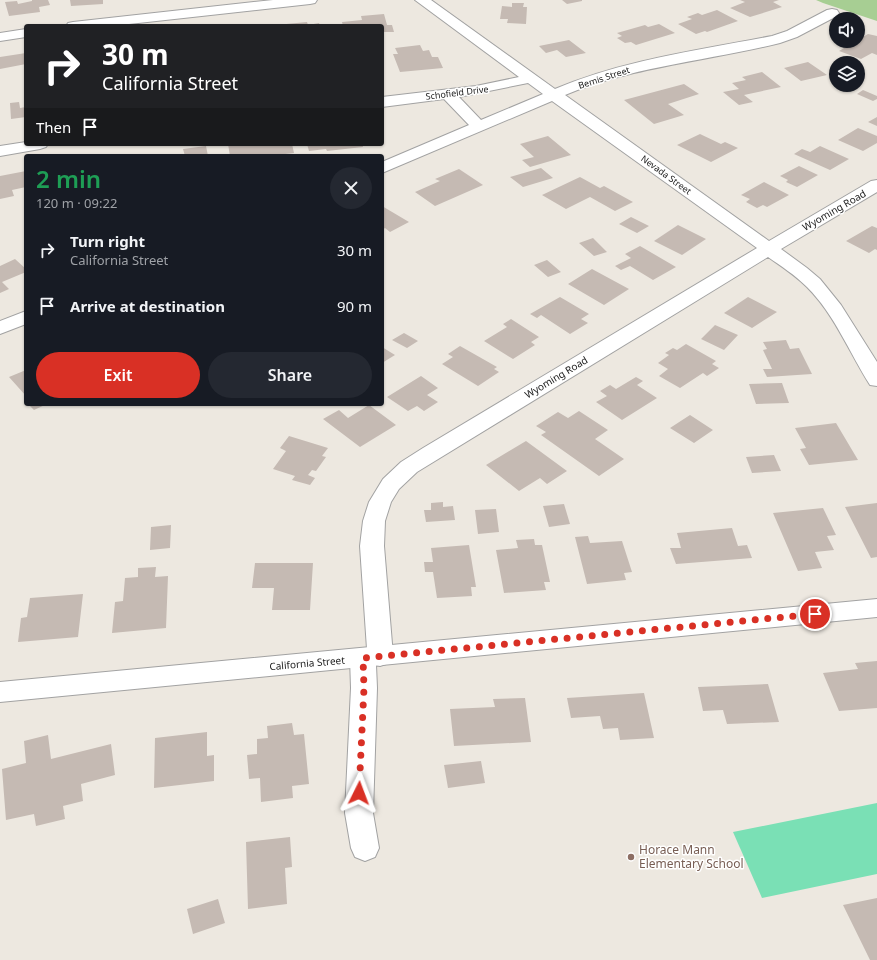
<!DOCTYPE html>
<html lang="en">
<head>
<meta charset="utf-8">
<style>
  :root { --surface:#171b24; --page:#242831; --text:#f1f3f6; --muted:#9ea1a6; --accent:#d93025 }
  body { margin:0; font-family:"Noto Sans",sans-serif; background:var(--page); color:var(--text); height:100vh; display:flex; flex-direction:column; font-size:15px; white-space:nowrap }
  * { box-sizing:border-box; margin:0 }
  p { font-size:13px; color:var(--muted) }
  .icon { flex:none; width:22px; height:22px; fill:none; stroke:currentColor; stroke-width:2; stroke-linecap:round; stroke-linejoin:round }
  .map { position:relative; flex:1; overflow:hidden }
  .drawer { position:absolute; left:24px; top:154px; width:360px; height:252px; display:flex; flex-direction:column; background:var(--surface); border-radius:4px; box-shadow:0 1px 3px #0004 }
  .drawer>* { flex:none }
  .guide { position:absolute; left:24px; top:24px; width:360px; height:122px; border-radius:4px; box-shadow:0 1px 3px #0004; background:#202124; color:#fff; overflow:hidden }
  .controls { position:absolute; left:829px; top:12px; display:grid; gap:8px }
  .controls a { display:grid; place-items:center; width:36px; height:36px; border-radius:50%; background:var(--surface); box-shadow:0 1px 3px #0004; font-size:20px }
  .pin { position:absolute; display:grid; place-items:center; width:34px; height:34px; color:#fff; margin:-17px; border:2px solid #fff; border-radius:50%; box-shadow:0 1px 4px #0007 }
  .me { position:absolute; width:44px; margin:-22px; rotate:3deg; stroke-linejoin:round; filter:drop-shadow(0 0 3px #0008) }
  .turn { display:flex; align-items:center; gap:14px; height:84px; padding:0 12px; font-size:18px }
  .turn .icon { width:52px; height:52px; stroke-width:2.5 }
  .turn b { display:block; font-size:28px; line-height:34px }
  .then { display:flex; align-items:center; height:38px; padding:0 12px; background:#0003; gap:8px; font-size:15px }
  .round { display:grid; place-items:center; flex:none; width:42px; height:42px; border-radius:21px; background:var(--page) }
  .overview { display:flex; align-items:center; justify-content:space-between; height:68px; padding:0 12px }
  h1 { font-size:24px; font-weight:600; line-height:30px; color:#1e9e55 }
  .button { display:flex; gap:8px; margin-top:auto; padding:8px 12px }
  .button a { flex:1; height:46px; border-radius:24px; background:var(--accent); color:#fff; font-size:16px; font-weight:600; line-height:46px; text-align:center }
  .button a+a { background:var(--page); color:var(--text) }
  ul { padding:0; list-style:none }
  li { display:flex; align-items:center; gap:12px; height:56px; padding:0 12px }
  li div { flex:1 }
  li b { display:block; font-size:15px }
  li em { font-style:normal }
  .map>svg:first-child { display:block }
  .forest { fill:#a7ce93 }
  .pitch { fill:#7ae0b5 }
  .building { fill:#c5bab3 }
  .lines { fill:none; stroke-linecap:round; stroke-linejoin:round }
  .minor-casing { stroke:#a2a2a2; stroke-width:2 }
  .tertiary-casing { stroke:#a2a2a2; stroke-width:2 }
  .minor { fill:#fff; fill-rule:evenodd }
  .tertiary { fill:#fff; fill-rule:evenodd }
  .route { stroke:#d93025; stroke-width:7; stroke-dasharray:0 12.6 }
  .education-dot { fill:#8d6e63; stroke:#fff; stroke-width:1.5 }
  .labels { text-anchor:middle; stroke-width:3; stroke-linejoin:round; paint-order:stroke }
  .far-street-label { font-size:9px; fill:#1b1b1b; stroke:#fff }
  .street-label { font-size:10px; fill:#1b1b1b; stroke:#fff }
  .near-education-label { font-size:12px; fill:#785e54; stroke:#fff; text-anchor:start }
</style>
</head>
<body>
<div class="map">
<svg width="877" height="960" viewBox="0 0 877 960">
  <rect width="100%" height="100%" fill="#ede8e0"/>
  <!-- forest -->
  <path class="forest" d="M816,0H877V21L823,3Z"/>
  <!-- pitch -->
  <path class="pitch" d="M877,803V874L762,898L733,832Z"/>
  <!-- building -->
  <path class="building" d="M32,0H48L50,5L39,7L40,12L9,16L5,2L17,1L18,4L32,1Z
    M70,0H103V4L71,6Z
    M562,0H582V1L567,4Z
    M740,0H779L773,2L782,7L750,17L730,8L745,2Z
    M512,3H524L523,7H527L526,24L507,23L508,19H500L502,6L512,7Z
    M717,10L738,21L707,32L705,31L696,34L678,24L692,19L687,17L698,13L702,15Z
    M384,14L387,25H392L394,32H382V26H343L342,22L362,20L361,16Z
    M307,22L308,25L319,23L320,26H277L276,25Z
    M659,24L675,33L636,45L631,42L625,43L617,38L622,36L617,33L645,25L648,27Z
    M868,34L877,36V55L872,53L861,59L839,51Z
    M569,40L586,53L566,57L557,50L546,53L539,46Z
    M420,45L423,51L429,50L432,57H438L443,68L400,72L393,54H398L395,48Z
    M26,53V64L0,69V57Z
    M808,62L827,75L801,81L784,68Z
    M762,72L781,87L744,95L753,102L739,105L723,92L739,89L732,83L746,80L742,77Z
    M684,84L699,94L668,104L684,115L654,124L624,100Z
    M863,90L877,96V99L873,101L857,94Z
    M19,102L20,108L26,107V117L11,119L10,103Z
    M877,117V126L868,122Z
    M858,128L877,136V143L863,151L838,140Z
    M700,134L721,144L725,142L738,148L711,162L677,145Z
    M548,136L571,155L530,167L522,160L534,157L520,144Z
    M228,144H292L294,153L268,156V154L230,156Z
    M307,144H362L363,147L327,151L326,149L309,151Z
    M206,146L208,156H185L183,149Z
    M820,146L849,159L830,170L794,154L802,149L810,152Z
    M799,166L818,175L797,187L786,182L788,180L780,176Z
    M541,168L553,178L523,187L510,177Z
    M459,169L483,185L435,206L415,192L440,181L435,179Z
    M26,171V187L12,190L14,196L0,199V176Z
    M580,177L600,188L604,186L633,202L615,211L590,197L566,209L542,195Z
    M764,182L789,195L767,207L763,205L757,208L746,202L750,199L741,195Z
    M382,206L409,222L390,232L385,228L382,230Z
    M631,217L649,226L637,233L619,224Z
    M678,225L706,239L682,255L654,241Z
    M872,226L877,228V250L875,249L869,253L846,241Z
    M593,238L607,252L594,256L579,243Z
    M640,246L676,267L653,280L630,266L621,270L615,266L631,258L625,254Z
    M15,259L26,269V272L2,282L9,289L0,293V266Z
    M547,260L561,272L548,277L534,265Z
    M592,269L629,289L604,305L568,284Z
    M560,297L589,314L581,319L588,323L570,334L541,315L537,318L530,314Z
    M748,297L777,312L752,328L724,313Z
    M511,319L539,337L531,342L535,345L513,359L484,341L507,327L503,324Z
    M715,325L738,335L724,350L701,339Z
    M404,333L418,341L407,348L392,340Z
    M786,340L790,349L799,348L812,374L767,377L763,369H772L763,350L767,349L763,342Z
    M686,344L716,361L712,364L719,368L707,376L703,373L680,388L659,376L668,369L658,363L669,355L665,353L673,348L677,350Z
    M460,346L497,367L494,369L499,372L478,386L442,364L453,357L448,354Z
    M382,347L395,355L382,363Z
    M26,370V396L9,377Z
    M421,376L438,388L427,395L438,402L424,411L417,406L408,411L387,397Z
    M636,377L643,381L637,385L657,398L622,420L596,402L607,396L600,391L610,385L616,389Z
    M782,383L789,403L756,404L749,384Z
    M28,404H47L34,410Z
    M369,405L396,425L360,447L323,419L339,410L348,418Z
    M579,411L608,430L595,439L624,459L599,476L541,435L546,432L536,426L558,412L568,418Z
    M690,415L713,430L694,443L670,428Z
    M836,423L858,460L809,465L800,449L806,448L795,428Z
    M289,436L328,448L322,456L326,457L316,471L312,470L308,475L315,478L310,485L292,480L295,476L273,469L286,451L280,448Z
    M526,441L567,471L547,484L540,478L519,491L486,465Z
    M774,455L781,471L752,473L746,457Z
    M443,502V507L453,506L455,520L426,522L424,510H431V503Z
    M877,503V557L871,558L845,507Z
    M564,504L570,524L549,527L543,506Z
    M823,508L836,535L827,536L834,550L815,552L822,568L798,571L773,513Z
    M496,509L499,532L478,534L475,510Z
    M171,525L170,548L150,550L151,527Z
    M732,528L738,546L747,545L752,558L676,564L670,548H681L677,533Z
    M588,536L590,543L622,541L632,572L624,573L626,580L587,584L575,537Z
    M534,539L535,545H542L550,582H544L546,590L504,593L496,550L518,548L516,540Z
    M469,545L476,587H471L472,596L437,598L433,572H425L424,562H433L431,548Z
    M255,563H313L310,610H272L274,588H252Z
    M156,567L155,577L168,576L166,628L112,633L115,602L123,601L125,578L138,577V568Z
    M83,594L78,637L18,642L21,618L27,617L30,598Z
    M877,661V708L839,711L823,673L858,669L855,663Z
    M768,684L779,722L727,724L723,710L703,711L698,687Z
    M644,693L654,738L620,740L618,728L603,729L600,716L571,718L567,698Z
    M525,698L531,742L454,746L450,709L495,707L493,699Z
    M292,723L294,735L304,734L309,784L292,786L293,798L261,802L260,778L249,779L247,755L257,754V739L268,738L267,726Z
    M207,732V756L214,755V781L154,788L155,738Z
    M48,735L51,759L111,744L115,775L81,784L83,801L63,806L65,819L36,826L34,814L6,820L2,769L26,763L24,741Z
    M481,761L485,783L448,788L444,765Z
    M290,837L292,867L285,868L287,904L248,909L246,842Z
    M877,898V960H870L843,905Z
    M218,899L225,923L193,934L187,909Z"/>
  <g class="lines">
    <defs>
      <path id="minor" d="M273,0H317L315,3L310,4L111,26H66L68,23L73,22Z
        M415,0H431L555,89C623,60 699,50 772,36L787,31L827,10L832,9L837,10L839,13L837,16L797,37L780,43C708,61 634,66 565,95L769,241L871,181L877,180V192L781,249L807,268L820,279L841,305L877,362V386L870,385C849,352 835,315 807,287C795,275 781,266 768,257L417,472L399,489L391,502L385,521L384,546L393,656L389,663L380,666L376,665L377,688L373,813L379,848L375,857L365,861L355,857L351,848L345,813L351,688L350,658L354,651L363,648L367,649L360,546L363,521L369,502L383,479L401,462L423,448L757,248L552,101L382,173V162L469,125L444,99L382,107V97L476,86L519,77ZM528,83L543,94L481,120L459,97Z
        M26,29V37L0,41V33Z
        M26,142V144H48L46,147L40,149L0,156V146Z
        M26,311V324L0,334V321Z"/>
      <path id="tertiary" d="M877,599V617L0,702V682Z"/>
    </defs>
    <!-- minor casing -->
    <use href="#minor" class="minor-casing"/>
    <!-- tertiary casing -->
    <use href="#tertiary" class="tertiary-casing"/>
    <!-- minor -->
    <use href="#minor" class="minor"/>
    <!-- tertiary -->
    <use href="#tertiary" class="tertiary"/>
  </g>
  <g class="lines">
    <!-- route -->
    <path class="route" d="M359,793L364,688L363,658L815,614"/>
  </g>
  <!-- markers -->
  <circle class="education-dot" cx="631" cy="857" r="4"/>
  <g class="labels">
    <!-- far-street labels -->
    <g class="far-street-label">
      <text transform="translate(604 78) rotate(-18)" y="3">Bemis Street</text>
      <text transform="translate(457 93) rotate(-7)" y="3">Schofield Drive</text>
      <text transform="translate(666 175) rotate(36)" y="3">Nevada Street</text>
    </g>
    <!-- street labels -->
    <g class="street-label">
      <text transform="translate(834 210) rotate(-30)" y="4">Wyoming Road</text>
      <text transform="translate(556 377) rotate(-31)" y="4">Wyoming Road</text>
      <text transform="translate(307 663) rotate(-5)" y="4">California Street</text>
    </g>
    <!-- near-education labels -->
    <g class="near-education-label">
      <text x="639" y="854">Horace Mann<tspan x="639" dy="14">Elementary School</tspan></text>
    </g>
  </g>
</svg>
<div class="controls">
<a><svg class="icon" aria-label="sound" viewBox="0 0 24 24"><path d="M4 9h4l5-4v14l-5-4H4zM17 9q2 3 0 6"/></svg></a>
<a><svg class="icon" aria-label="layers" viewBox="0 0 24 24"><path d="M12 4l9 5-9 5-9-5zM3 14l9 5 9-5"/></svg></a>
</div>
<div class="pin" style="left:815px;top:614px;background:#d93025"><svg class="icon" aria-label="arrive" viewBox="0 0 24 24"><path d="M6 21V4h12l-3 4 3 4H6"/></svg></div>
<svg class="me" style="left:359px;top:793px" viewBox="-20 -20 40 40"><path d="M0-17L14 15 0 8-14 15z" fill="#d93025" stroke="#fff" stroke-width="4"/></svg>
<div class="guide">
<div class="turn"><svg class="icon" aria-label="right" viewBox="0 0 24 24"><path d="M7 20v-9h11M14 6l5 5-5 5"/></svg><div><b>30 m</b>California Street</div></div>
<div class="then">Then<svg class="icon" aria-label="arrive" viewBox="0 0 24 24"><path d="M6 21V4h12l-3 4 3 4H6"/></svg></div>
</div>
<section class="drawer">
<div class="overview"><div><h1>2 min</h1><p>120 m · 09:22</p></div><a class="round"><svg class="icon" aria-label="close" viewBox="0 0 24 24"><path d="M6 6l12 12M18 6L6 18"/></svg></a></div>
<ul>
<li><svg class="icon" aria-label="right" viewBox="0 0 24 24"><path d="M7 20v-9h11M14 6l5 5-5 5"/></svg><div><b>Turn right</b><p>California Street</p></div><em>30 m</em></li>
<li><svg class="icon" aria-label="arrive" viewBox="0 0 24 24"><path d="M6 21V4h12l-3 4 3 4H6"/></svg><div><b>Arrive at destination</b></div><em>90 m</em></li>
</ul>
<div class="button"><a>Exit</a><a>Share</a></div>
</section>
</div>
</body>
</html>
